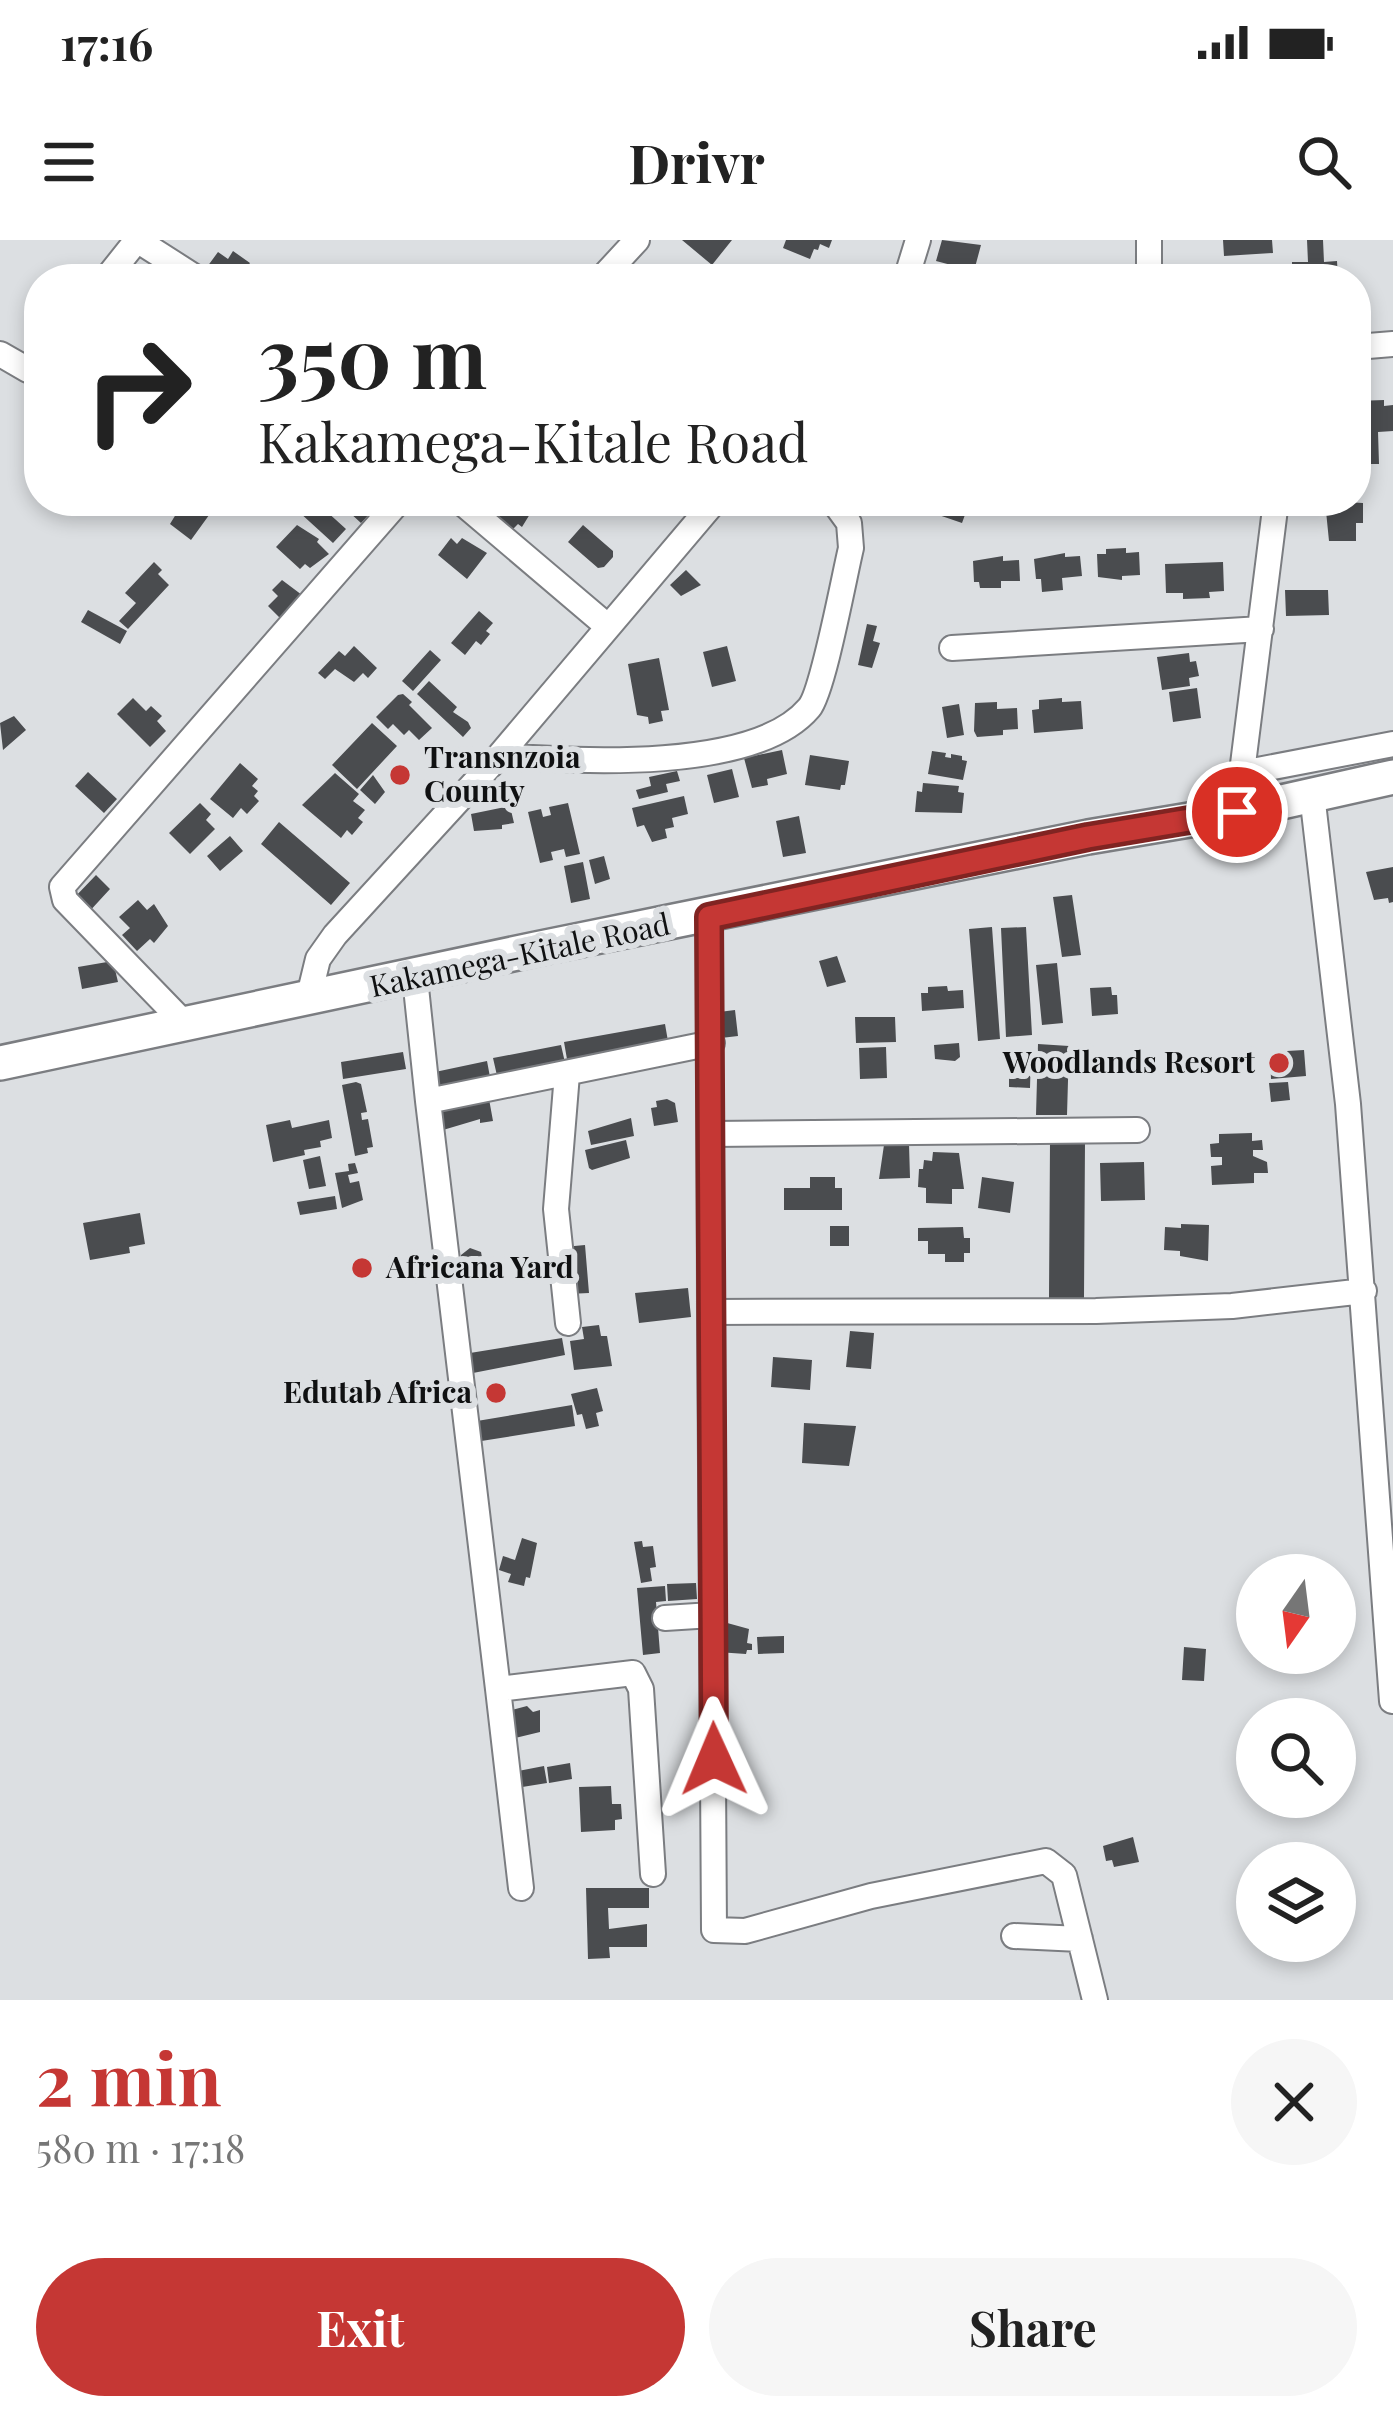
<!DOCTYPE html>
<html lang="en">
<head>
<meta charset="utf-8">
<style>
  :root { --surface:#fff; --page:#f6f6f6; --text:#222; --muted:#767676; --accent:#c53734 }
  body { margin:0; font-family:"Playfair Display",serif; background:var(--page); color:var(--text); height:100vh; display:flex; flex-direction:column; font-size:45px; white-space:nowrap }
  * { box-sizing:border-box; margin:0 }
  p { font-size:39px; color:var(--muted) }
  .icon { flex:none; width:66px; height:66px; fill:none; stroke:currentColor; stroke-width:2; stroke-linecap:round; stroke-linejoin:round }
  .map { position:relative; height:1760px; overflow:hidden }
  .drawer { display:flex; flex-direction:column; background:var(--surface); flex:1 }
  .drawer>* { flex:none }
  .top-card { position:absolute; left:24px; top:24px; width:1347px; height:252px; border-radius:48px; box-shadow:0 6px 18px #0003; background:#fff; color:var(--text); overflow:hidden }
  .needle { width:78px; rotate:194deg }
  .fabs { position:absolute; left:1236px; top:1314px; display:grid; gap:24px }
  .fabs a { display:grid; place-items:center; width:120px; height:120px; border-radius:50%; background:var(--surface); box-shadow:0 6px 18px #0003; font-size:60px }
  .pin { position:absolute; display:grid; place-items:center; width:102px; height:102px; color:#fff; margin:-51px; border:6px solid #fff; border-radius:50%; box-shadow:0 3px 12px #0007 }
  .me { position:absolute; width:132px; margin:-66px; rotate:359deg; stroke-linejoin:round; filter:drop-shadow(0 0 9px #0008) }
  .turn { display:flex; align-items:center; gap:42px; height:252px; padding:0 36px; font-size:54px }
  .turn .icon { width:156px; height:156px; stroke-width:2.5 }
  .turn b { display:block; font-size:84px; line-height:102px }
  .round { display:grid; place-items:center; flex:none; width:126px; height:126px; border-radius:63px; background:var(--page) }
  .headline { display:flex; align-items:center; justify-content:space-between; height:204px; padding:0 36px }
  h1 { font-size:72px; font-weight:700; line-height:90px; color:var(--accent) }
  .button { display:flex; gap:24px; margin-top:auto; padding:24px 36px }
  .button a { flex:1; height:138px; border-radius:72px; background:var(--accent); color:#fff; font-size:48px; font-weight:700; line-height:138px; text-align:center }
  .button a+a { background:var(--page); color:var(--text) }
  .status { display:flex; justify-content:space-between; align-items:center; height:84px; padding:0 60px; background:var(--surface); direction:ltr }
  .status svg { height:33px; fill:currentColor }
  header { display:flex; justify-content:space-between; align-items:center; height:156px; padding:0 36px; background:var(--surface); font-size:54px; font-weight:700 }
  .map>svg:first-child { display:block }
  .building { fill:#4a4c4f }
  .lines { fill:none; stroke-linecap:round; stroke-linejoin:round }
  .minor-casing { stroke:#7b7d81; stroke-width:28 }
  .highway-casing { stroke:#7b7d81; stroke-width:38 }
  .minor { stroke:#fff; stroke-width:24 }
  .highway { stroke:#fff; stroke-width:33 }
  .route-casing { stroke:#802422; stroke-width:30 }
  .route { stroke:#c53734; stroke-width:21 }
  .poi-dot { fill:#c53734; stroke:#dcdfe2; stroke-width:4.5 }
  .labels { text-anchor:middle; stroke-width:12; stroke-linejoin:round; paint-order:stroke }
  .poi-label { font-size:30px; font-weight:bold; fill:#101112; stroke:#dcdfe2; text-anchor:start }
  .street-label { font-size:30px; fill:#101112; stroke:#dcdfe2 }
</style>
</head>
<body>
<div class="status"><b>17:16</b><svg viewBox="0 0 49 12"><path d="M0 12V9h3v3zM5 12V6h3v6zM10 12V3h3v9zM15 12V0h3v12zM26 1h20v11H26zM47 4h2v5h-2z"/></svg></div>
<header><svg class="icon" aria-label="menu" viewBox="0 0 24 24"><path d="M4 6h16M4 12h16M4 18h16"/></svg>Drivr<svg class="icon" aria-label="search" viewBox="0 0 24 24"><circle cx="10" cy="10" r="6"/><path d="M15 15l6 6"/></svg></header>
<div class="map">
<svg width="1393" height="1760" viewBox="0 0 1393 1760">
  <rect width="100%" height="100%" fill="#dcdfe2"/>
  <!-- building -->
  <path class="building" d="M682,0H732L712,25Z
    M786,0H832L829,8L820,4L818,10L814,9L810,19L783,8Z
    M942,0L981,5L974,31L936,21Z
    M1223,0H1272L1273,13L1224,16Z
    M1307,0H1323L1324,22L1337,21L1338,39H1292V22H1308Z
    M233,11L250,23L239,39H217L207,27L218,12L228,19Z
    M1384,160V166L1393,165V191L1378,192L1379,224H1359L1356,161Z
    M184,261H198L212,271L191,300L170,284Z
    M287,261H315L346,289L333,303Z
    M337,261H364L373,270L361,283Z
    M499,261H538L522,287L518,284L513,289L494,273L502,263Z
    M931,261H970L962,283L927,271Z
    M1325,261L1363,263V283H1356V301H1329Z
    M297,285L319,299L317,302L329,314L310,328L305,324L300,329L276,307Z
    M583,285L613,311V317L604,327L598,328L568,302Z
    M451,298L457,304L462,298L487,313L467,339L438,315Z
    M1126,308V313L1139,312L1140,335L1122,336V340L1098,337L1097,314H1106V309Z
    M1065,313V317L1080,316L1082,336L1062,338L1063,350L1042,352L1041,339H1036L1034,319Z
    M1003,316V321L1019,320L1020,341H1001V348H980L979,342H974L973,321Z
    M154,322L162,330L158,334L169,345L128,389L119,381L136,363L125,353Z
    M1223,322L1224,351L1209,352L1210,358L1183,359V353H1166L1165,324Z
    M686,330L701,345L681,356L670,345Z
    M282,340L302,355L280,378L268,366L278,356L272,350Z
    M1285,350H1328L1329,375L1286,376Z
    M88,370L127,391L120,404L81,382Z
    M479,371L493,383L486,391L490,394L481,405L476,401L465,415L451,403Z
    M867,384L877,386L873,401L880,403L872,428L858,425Z
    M354,406L377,428L368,438L363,433L354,442L335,429L325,439L318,433L339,411L345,416Z
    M727,406L736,441L712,447L703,412Z
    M430,410L441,420L413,451L402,441Z
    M1189,413L1190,422L1196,421L1199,436L1189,438L1190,446L1162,450L1157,417Z
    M659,418L669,470L661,471L663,481L649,484L648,477L637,475L628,424Z
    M429,441L457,467L453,472L468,482L471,488L463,497L417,454Z
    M1197,448L1201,478L1173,482L1169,452Z
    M403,454L412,462L409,465L432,488L419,500L409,490L404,495L393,484L388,489L376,477L398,455Z
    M133,458L146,471L151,466L162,476L157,481L166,491L150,507L117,474Z
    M1062,458V462L1081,461L1083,489L1034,493L1032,470L1039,469V460Z
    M997,462V469L1017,468L1018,489L1003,490V495L977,497L974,491L975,463Z
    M959,464L964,495L947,498L942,467Z
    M14,476L26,490L3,510L0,483Z
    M372,483L397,506L357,549L332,525Z
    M782,510L787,534L767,539L768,545L752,548L744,518Z
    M932,511L946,513L945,517L951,518V514L962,516V520L967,521L963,540L928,534Z
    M810,515L849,521L845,545H841L840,550L805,545Z
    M240,523L258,539L252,546L258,551L254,556L259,561L247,574L241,568L233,578L210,559Z
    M732,529L739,557L714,563L707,535Z
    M677,531L680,541L666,544L668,552L639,559L636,550L651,546L649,537Z
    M88,532L117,559L104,573L75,546Z
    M335,533L359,554L353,561L365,570L358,578L363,582L352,595L347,590L341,598L302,565Z
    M373,535L385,552L375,564L360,550Z
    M923,543L959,546L958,552L964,553L962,573L915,572L917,551L922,552Z
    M684,556L688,574L672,578L674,587L665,589L667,598L652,602L644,585L637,587L632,568Z
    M200,563L211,574L206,580L215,589L190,614L169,593Z
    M568,563L580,614L566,617L564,609L551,612L553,620L540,623L528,572L541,569L543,577L551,575L549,567Z
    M510,566L514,583L502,585V589L474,591L471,574Z
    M799,576L806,613L783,617L776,581Z
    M279,582L350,643L331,665L261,604Z
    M230,596L243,611L220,631L207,616Z
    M604,616L610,639L595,644L589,620Z
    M583,622L590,659L571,663L564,626Z
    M1393,627V662L1389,663L1388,658L1374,660L1366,632Z
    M96,635L110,649L87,674L72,660Z
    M1072,655L1081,715L1062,717L1053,657Z
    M138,660L147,670L154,664L168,686L154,703L150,699L137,711L122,695L130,688L119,677Z
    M992,687L1000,799L978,801L969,689Z
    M1026,687L1032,795L1006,797L1001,688Z
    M837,716L846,742L827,747L819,721Z
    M113,721L118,742L82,749L78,727Z
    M1057,723L1063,783L1042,785L1036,725Z
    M947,746L948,751L963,750L964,768L922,771L921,753H928V747Z
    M1111,747L1112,755H1117L1118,774L1092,776L1090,748Z
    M735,770L738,796L721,798L719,772Z
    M855,777H895L896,802L856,803Z
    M665,784L669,807L568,825L564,802Z
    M959,803L960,817L955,821L935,819L934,805Z
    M1038,804L1069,806L1067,875H1036Z
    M561,805L566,827L498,840L493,818Z
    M886,807L887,838L860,839L859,808Z
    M1304,810L1306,836L1271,839L1270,812Z
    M403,812L406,829L343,839L341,822Z
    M1009,812L1031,813L1030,848L1009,847Z
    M487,821L490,837L438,847L435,832Z
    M356,842L361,844L367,872L361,873L362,880L368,879L373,907L367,908L368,913L355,916L342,845Z
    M1288,842L1290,860L1271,862L1269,843Z
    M489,859L493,881L480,883V879L443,890L432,869Z
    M667,859L675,863L678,882L654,886L651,868L657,867L656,861Z
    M631,878L634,896L591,905L588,891Z
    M290,880L292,888L329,880L332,898L320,901L321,907L304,910L305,915L273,922L266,885Z
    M1252,893V901L1262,900L1263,910H1253V916L1267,922L1268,933H1254V943L1212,945L1211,926L1222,925V917H1211L1210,904L1219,903V894Z
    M626,900L630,918L592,930L589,928L585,910Z
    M1050,902H1085L1084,1058H1049Z
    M909,904L910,938L879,939L884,905Z
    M933,912L959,913L964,949H952V964L926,963V948L918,947L919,929H923L924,920L932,921Z
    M320,916L326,946L309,949L303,920Z
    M1144,922L1145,960L1101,961L1100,923Z
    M355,923L358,933L348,935L350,943L359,941L363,960L342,968L335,933L349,931L348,924Z
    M810,937H835V948H842V970H784V948H810Z
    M982,937L1014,942L1010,973L978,968Z
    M335,956L337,969L300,975L297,962Z
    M140,973L145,1004L129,1007L130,1013L90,1020L83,983Z
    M1181,984L1209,985L1208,1021L1180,1016V1011L1164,1010L1165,987L1181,988Z
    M830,986H849V1006H830Z
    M963,987L964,998H970V1013H964V1022H945V1014H928V1001H918V988Z
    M585,1005L589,1053L568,1054L564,1007Z
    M470,1008L481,1012L483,1023L473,1031V1036L460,1035L461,1015Z
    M688,1048L691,1077L639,1083L635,1053Z
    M599,1085L601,1096H607L612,1126L574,1130L570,1101L584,1099L582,1087Z
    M850,1091L874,1093L871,1129L846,1127Z
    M562,1098L565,1115L473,1133L470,1113Z
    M773,1117L812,1120L810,1150L771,1147Z
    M597,1148L603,1171L596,1173L599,1186L586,1189L582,1174L577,1175L571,1154Z
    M572,1165L575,1186L475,1202L471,1182Z
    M804,1183L856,1186L849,1226L802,1223Z
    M522,1298L537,1303L530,1338L526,1337L524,1346L508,1342L511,1334L499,1330L503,1316L515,1320Z
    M642,1301L643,1307L653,1306L656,1327L650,1328L652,1341L641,1343L634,1302Z
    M696,1343L697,1359L668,1361L667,1344Z
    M665,1346L666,1361L656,1362L660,1413L643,1415L637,1348Z
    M720,1381L749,1389L747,1403L752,1404V1410H747L746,1414L717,1412Z
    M784,1396V1413L758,1414L757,1397Z
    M1184,1407L1206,1409L1204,1441L1182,1440Z
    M527,1466L533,1472L540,1470V1492L511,1499L504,1472Z
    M570,1523L572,1539L549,1543L547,1527Z
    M544,1526L547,1543L516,1548L513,1532Z
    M611,1546L612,1564H621L622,1579L615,1580V1590L581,1592L579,1547Z
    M1133,1597L1139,1622L1114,1627L1112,1620L1106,1621L1103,1606Z
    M586,1648H649V1668H608L609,1689L647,1684V1707H609L610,1718L588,1719Z"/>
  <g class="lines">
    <defs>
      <path id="minor" d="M1149,0V39
        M106,39L137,0L198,39
        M601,39L637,0
        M906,39L918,0
        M1356,107L1393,104
        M0,114L28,130L39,122
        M460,261L606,385
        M952,408L1261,389
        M499,516C576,521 754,533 809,468C823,452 844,337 851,308L849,283L833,261
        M1242,533L1393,504
        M1312,554L1348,864L1392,1461
        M1237,572L1276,261
        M709,677L710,1072L1096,1071L1232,1066L1364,1051
        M415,738L428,861
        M308,760L318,719L335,695L499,516L715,261
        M187,786L65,660L62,647L399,261
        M567,834L556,969L568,1083
        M711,894L1137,890
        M710,1072L714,1690L745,1691L871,1656L1046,1621L1064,1635L1095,1760
        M665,1378L712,1375
        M498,1449L521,1648
        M653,1634L641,1449L633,1433L498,1449L428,861L712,803
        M1014,1696L1080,1699"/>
      <path id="highway" d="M0,823L536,709L1088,597L1237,572L1393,537"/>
    </defs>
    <!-- minor casing -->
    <use href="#minor" class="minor-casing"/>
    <!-- highway casing -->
    <use href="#highway" class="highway-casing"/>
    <!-- minor -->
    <use href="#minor" class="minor"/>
    <!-- highway -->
    <use href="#highway" class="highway"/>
  </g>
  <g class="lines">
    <defs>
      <path id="route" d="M714,1519L709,677L1088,597L1237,572"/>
    </defs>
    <!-- route casing -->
    <use href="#route" class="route-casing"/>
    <!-- route -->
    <use href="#route" class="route"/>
  </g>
  <!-- markers -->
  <g class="poi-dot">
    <circle cx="400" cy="535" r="12"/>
    <circle cx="1279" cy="823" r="12"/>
    <circle cx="362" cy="1028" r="12"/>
    <circle cx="496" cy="1153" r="12"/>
  </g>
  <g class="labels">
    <!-- poi labels -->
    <g class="poi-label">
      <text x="424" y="528">Transnzoia<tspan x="424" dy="34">County</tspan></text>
      <text x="1255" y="833" text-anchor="end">Woodlands Resort</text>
      <text x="386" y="1038">Africana Yard</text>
      <text x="472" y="1163" text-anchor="end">Edutab Africa</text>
    </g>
    <!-- street labels -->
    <g class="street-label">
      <text transform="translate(520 716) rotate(-12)" y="10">Kakamega-Kitale Road</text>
    </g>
  </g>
</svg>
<div class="fabs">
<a><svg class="needle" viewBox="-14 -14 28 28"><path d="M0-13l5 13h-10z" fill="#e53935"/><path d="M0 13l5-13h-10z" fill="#767676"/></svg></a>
<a><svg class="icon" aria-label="search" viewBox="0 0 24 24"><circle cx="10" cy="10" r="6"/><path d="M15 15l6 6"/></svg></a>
<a><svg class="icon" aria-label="layers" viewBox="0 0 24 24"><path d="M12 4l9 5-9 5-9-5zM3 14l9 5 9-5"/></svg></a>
</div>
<div class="pin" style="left:1237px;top:572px;background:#d93025"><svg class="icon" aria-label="arrive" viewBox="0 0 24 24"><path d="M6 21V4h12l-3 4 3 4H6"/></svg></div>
<svg class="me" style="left:714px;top:1519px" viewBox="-20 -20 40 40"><path d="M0-17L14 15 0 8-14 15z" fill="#c53734" stroke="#fff" stroke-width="4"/></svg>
<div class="top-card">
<div class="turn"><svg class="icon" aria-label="right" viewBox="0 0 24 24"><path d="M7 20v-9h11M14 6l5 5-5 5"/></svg><div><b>350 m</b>Kakamega-Kitale Road</div></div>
</div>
</div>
<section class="drawer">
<div class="headline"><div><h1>2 min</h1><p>580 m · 17:18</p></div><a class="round"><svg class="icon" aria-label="close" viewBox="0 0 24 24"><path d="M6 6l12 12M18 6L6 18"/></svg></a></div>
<div class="button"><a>Exit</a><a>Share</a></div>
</section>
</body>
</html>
